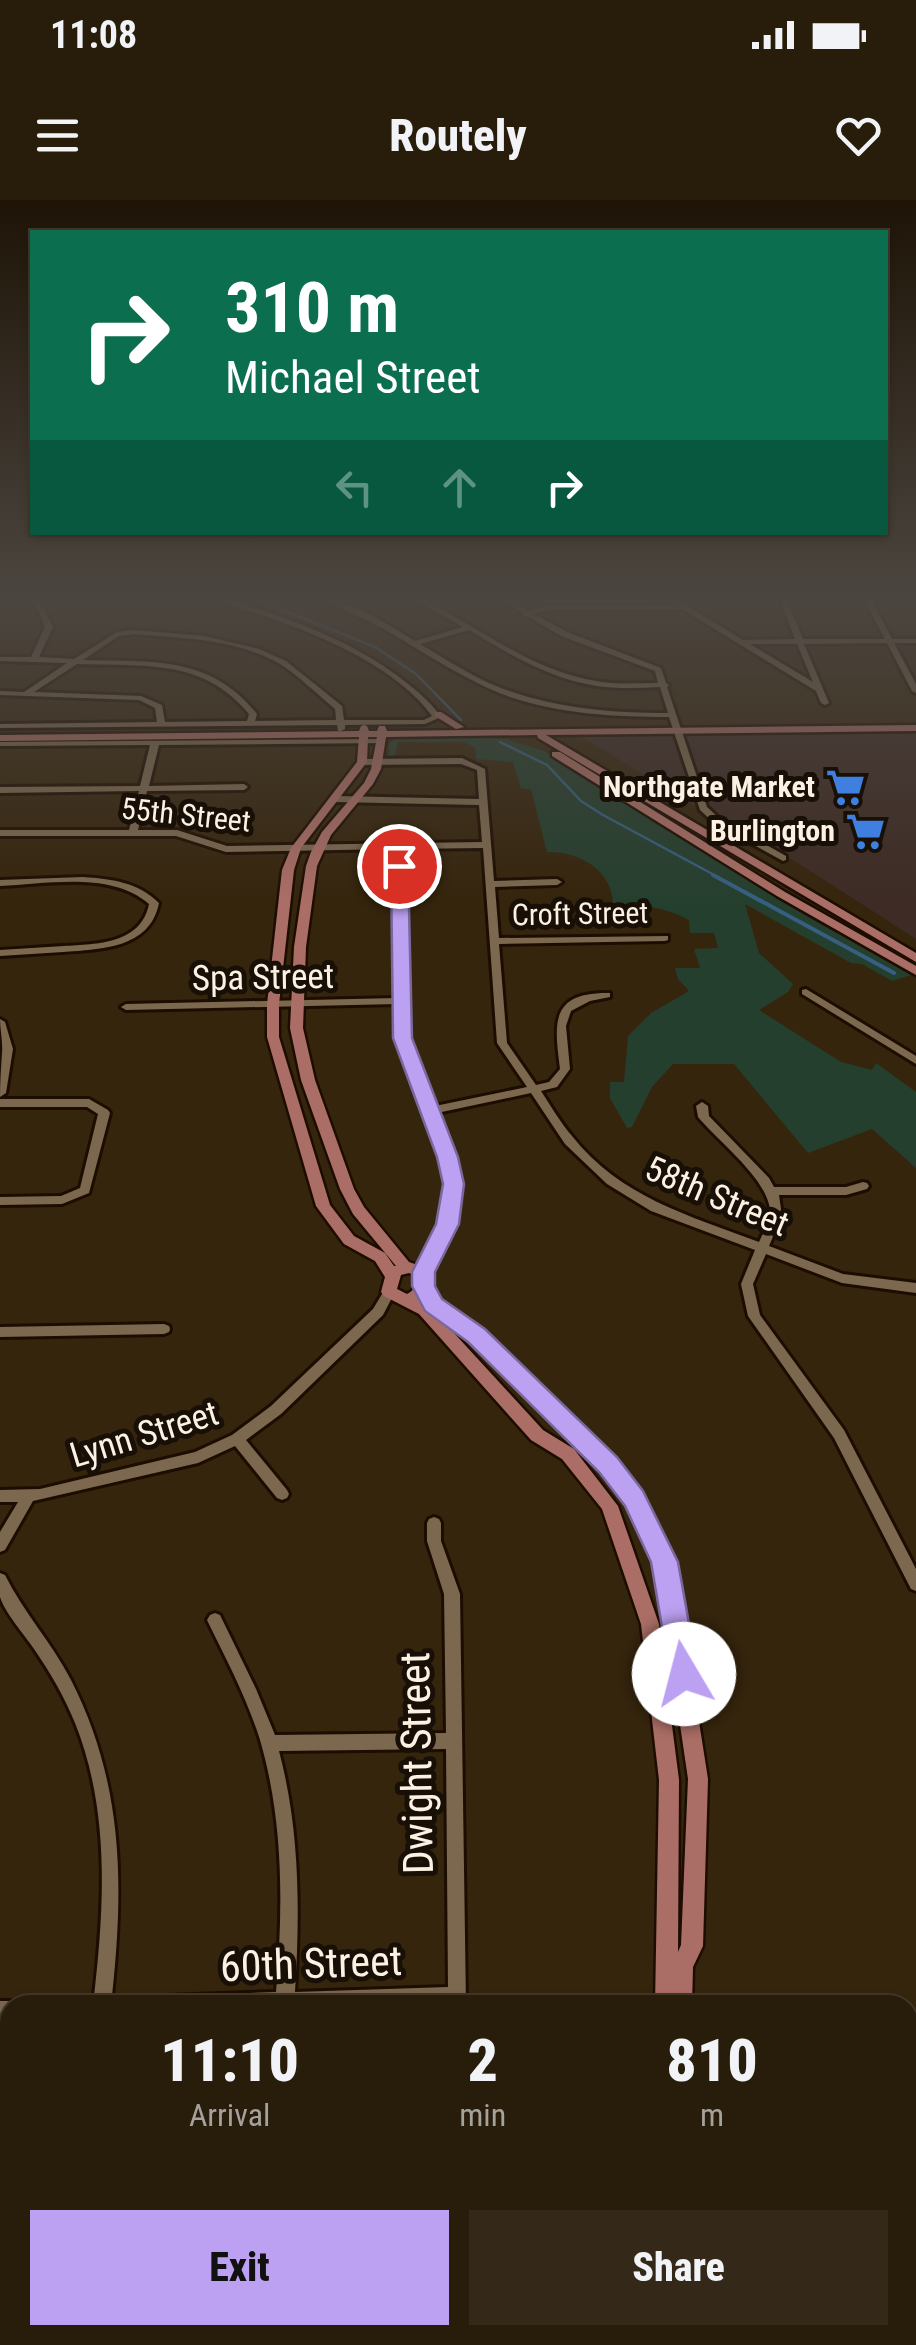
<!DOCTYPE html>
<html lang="en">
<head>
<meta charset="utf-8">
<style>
  :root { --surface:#281c0a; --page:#342918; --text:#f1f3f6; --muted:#a5a19c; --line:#443a2b; --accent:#bca0f2 }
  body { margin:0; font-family:"Roboto Condensed",sans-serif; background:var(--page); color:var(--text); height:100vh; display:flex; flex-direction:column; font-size:38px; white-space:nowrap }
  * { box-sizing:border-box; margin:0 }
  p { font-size:32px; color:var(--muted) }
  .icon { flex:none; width:55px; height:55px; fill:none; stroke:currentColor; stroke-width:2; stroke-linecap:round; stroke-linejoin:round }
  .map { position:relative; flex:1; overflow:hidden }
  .side { position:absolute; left:0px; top:1795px; width:918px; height:350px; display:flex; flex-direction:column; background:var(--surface); border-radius:30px 30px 0 0; box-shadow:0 2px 8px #0004,0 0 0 2px var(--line) }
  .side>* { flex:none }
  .guide { position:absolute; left:30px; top:30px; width:858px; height:305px; border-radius:0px; box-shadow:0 2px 8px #0004,0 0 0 2px var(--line); background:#0b6e4f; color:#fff; overflow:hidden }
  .pin { position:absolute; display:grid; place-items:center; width:85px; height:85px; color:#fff; margin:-42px; border:5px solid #fff; border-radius:50%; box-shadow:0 2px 10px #0007 }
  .me { position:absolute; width:110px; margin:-55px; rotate:352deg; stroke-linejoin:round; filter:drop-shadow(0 0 8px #0008) }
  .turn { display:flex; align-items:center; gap:35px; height:210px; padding:0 30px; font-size:45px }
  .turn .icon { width:130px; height:130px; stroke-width:2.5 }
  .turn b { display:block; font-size:70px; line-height:85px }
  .lanes { display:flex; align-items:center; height:95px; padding:0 30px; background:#0003; justify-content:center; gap:50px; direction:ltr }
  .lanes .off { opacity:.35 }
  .eta { display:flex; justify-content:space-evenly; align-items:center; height:170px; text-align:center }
  .eta b { font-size:60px; font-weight:800; line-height:70px }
  .primary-button { display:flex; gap:20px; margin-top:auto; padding:20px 30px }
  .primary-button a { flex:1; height:115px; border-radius:0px; background:var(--accent); color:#111; font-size:40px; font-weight:800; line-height:115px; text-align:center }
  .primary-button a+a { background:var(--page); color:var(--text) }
  .status { display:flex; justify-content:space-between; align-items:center; height:70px; padding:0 50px; background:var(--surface); direction:ltr }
  .status svg { height:28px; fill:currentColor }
  header { display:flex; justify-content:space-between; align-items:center; height:130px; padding:0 30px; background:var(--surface); font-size:45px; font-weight:800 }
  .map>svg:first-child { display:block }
  .commercial { fill:#3e2b25 }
  .green { fill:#253f2e }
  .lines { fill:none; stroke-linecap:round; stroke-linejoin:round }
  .stream-far1 { stroke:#365f81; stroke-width:2.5 }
  .stream { stroke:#365f81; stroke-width:4 }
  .minor-casing { stroke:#1d0d00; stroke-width:6 }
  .major-casing { stroke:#1d0d00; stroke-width:5 }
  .minor { fill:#7c684f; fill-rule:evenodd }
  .major { fill:#aa6e66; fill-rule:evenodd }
  .route { fill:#bca0f2; stroke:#7a689d; stroke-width:2.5 }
  .labels { text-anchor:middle; stroke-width:10; stroke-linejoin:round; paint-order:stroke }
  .far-poi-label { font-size:30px; font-weight:bold; fill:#fdf1e3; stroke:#181006; text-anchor:end }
  .far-street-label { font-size:30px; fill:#fdf1e3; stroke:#181006 }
  .street-label { font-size:35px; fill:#fdf1e3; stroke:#181006 }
  .near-street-label { font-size:42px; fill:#fdf1e3; stroke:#181006 }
</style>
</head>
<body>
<div class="status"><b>11:08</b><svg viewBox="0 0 49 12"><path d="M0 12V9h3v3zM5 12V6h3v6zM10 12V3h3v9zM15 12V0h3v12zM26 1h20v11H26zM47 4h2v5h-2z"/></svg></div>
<header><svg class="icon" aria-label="menu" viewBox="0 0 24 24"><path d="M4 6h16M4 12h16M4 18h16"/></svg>Routely<svg class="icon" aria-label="heart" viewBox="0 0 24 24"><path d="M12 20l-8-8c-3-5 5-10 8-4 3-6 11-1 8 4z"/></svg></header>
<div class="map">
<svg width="916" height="2145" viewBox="0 0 916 2145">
  <rect width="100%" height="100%" fill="#36250d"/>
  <!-- commercial -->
  <path class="commercial" d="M916,533V739L770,645L690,603L582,537Z"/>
  <!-- green -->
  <path class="green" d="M470,537L506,539L544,551L805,715L911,775L892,781L862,764L851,763L745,704L759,753L793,784L788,792L759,810L841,862L872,870L876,863L916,892V968L872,929L808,953L734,864H673L652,887L632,927L627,928L610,898V882H624L628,836L651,813L689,791L678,779L675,768H700L694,749L718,748L714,733H690L689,720C665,707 640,704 613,704C612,669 578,651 547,652L531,589H521L513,562L476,559L475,548L465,542H398L395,555L389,556V544L395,538Z"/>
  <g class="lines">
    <!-- stream-far1 -->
    <path class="stream-far1" d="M261,401L375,447L416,474L461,520
      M500,542L547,565L581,601L603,615L718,677"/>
    <!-- stream -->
    <path class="stream" d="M713,675L894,773"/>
    <defs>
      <path id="minor" d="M0,401H6L0,404Z
        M28,401L41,403L53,427L39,457L74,459L117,432L134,430L204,436L259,449L286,461L342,506L344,520H424L432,516C398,469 327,438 273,419C256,413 237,409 222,401H233C295,421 356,442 408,484C421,494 432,504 441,517L425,524L345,525V529L341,531H338L337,525L0,528V524L157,522L155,508L139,500L0,495V491L24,492L67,463L0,461V457H31L45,427L36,405ZM134,434C182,438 237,439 280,464C299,476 317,494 335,509L336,520L255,521L257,514C210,455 152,462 83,460L119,436ZM77,464C143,467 202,457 249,514L247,521L165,522L162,505L141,496L34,492Z
        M327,401C355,401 391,427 415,441L463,427L417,401H426C481,429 533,471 596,481C616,485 637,483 658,483L655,471L561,436L527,416H523V413L504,401H512L529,411L546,406L675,405L671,401H679L743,440L795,439L780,401H787L803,439H885L865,401H872L892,439H916V443H894L916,484V493L912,491L887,443L804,444L829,503L825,505L821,503L816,491L682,409L546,410L534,414L567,432L661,468L666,483L669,485L667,487L707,607L720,619L786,656V660L783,661L714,623L700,610L669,517C616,517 561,514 510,497C464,480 424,452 382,428C364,418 344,411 327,401ZM469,430C509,454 550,479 597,486C618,489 639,488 660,487L668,513C609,513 551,508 496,486C470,475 445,459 420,444ZM750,444H797L813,482Z
        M382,539H385V543L159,545L149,586L244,584L248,587L244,590L147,591L138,630H177L227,646L482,642L479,605L335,602L331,599L335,596L479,599L477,570L461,564L362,565L358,562L362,559L462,558L485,569L494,681L557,679L562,682L557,685L495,687L499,738L668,736V740L665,741L499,744L507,843L536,885L549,882L560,869C554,822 550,792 610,793V797L590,801L571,811L566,826L570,869L557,887L541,891C551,906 560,922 572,936C620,997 690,1016 759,1042C763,1033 769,1022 770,1012C770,981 718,941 698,917L696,906L702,902L708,906L709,916L769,978L774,987H846L863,982L867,983L869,986L867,989L846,995H779L782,1016L769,1046L843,1074L916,1083V1093L842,1083L766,1054L753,1084L760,1115L844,1230L916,1369V1391L911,1389L834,1238L748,1116L741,1084L755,1050L651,1011L607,984L565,944L531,893L437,913C443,927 450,942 454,957C466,1002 449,1037 428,1076H420L418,1073C425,1057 437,1040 442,1024C452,989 443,941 423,911L425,909L398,837L397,804L126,810L121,807L126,804L397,798L395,649L226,652L176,636H0V630H129L139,591L0,593V587L140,586L150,545L0,546V542ZM483,648L497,843L527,887L435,906L408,837L404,649Z
        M83,677C111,679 138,682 159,703C150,749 100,749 63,752C42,753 21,755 0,756V750C21,749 43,747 64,746C97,744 141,744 149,704C111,671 47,684 0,686V680Z
        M806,789L916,856V864L802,794V790Z
        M0,819L5,822L13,849L6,893L0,897C0,882 1,868 2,853C3,842 0,830 0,819Z
        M0,899H89L108,910L110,913L89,993L62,1004L0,1005V997L61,996L80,988L98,914L87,907H0Z
        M389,1087L395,1092L383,1115L281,1214L246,1240L287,1290L289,1294L287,1298L282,1300L277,1298L235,1246L198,1263L33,1301L5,1350L0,1352V1332L18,1302H0V1290L40,1289L195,1252L232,1235L271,1206L373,1109L385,1089Z
        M164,1124L169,1126L170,1129L169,1132L164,1134L0,1137V1127Z
        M434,1317L439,1319L441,1323V1341L460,1394L466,1805H158L160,1798L167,1796L276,1792C283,1708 284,1622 260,1540C247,1498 226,1459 207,1420L210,1415L215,1413L220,1415L256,1489L275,1535L446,1533L444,1394L427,1341V1323L429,1319ZM446,1549L448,1787L295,1792C300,1711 300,1630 279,1551Z
        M0,1373L5,1375C24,1413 52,1443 71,1480C125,1586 124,1690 111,1805H93C104,1711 111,1613 75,1523C64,1496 50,1472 34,1449C24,1434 5,1413 0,1397C0,1390 0,1380 0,1373Z
        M0,1801H10L17,1803V1805H10V1819H0Z
        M908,2112L916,2115V2137L908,2133Z
        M57,2135H79L78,2145H56Z
        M449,2135H471V2145H449Z"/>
      <path id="major" d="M435,512H441L464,527L456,529L435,516Z
        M364,525L367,526L369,531H377L379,526H385L387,531L916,525V531L546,535L916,753V762L538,538L537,535L386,537L381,569L373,584L331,635L317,666L306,747L303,828L315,880L354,989L364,1007L409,1062L429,1069L431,1085L440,1103L482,1131L614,1260L640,1293L674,1362L708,1579L703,1746L693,1767L692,1805H655L659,1580L641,1424L602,1309L562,1259L531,1240L419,1114L384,1096L381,1092L385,1077L375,1061L344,1044L316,1006L267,837V804L282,670L291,648L357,562L359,537L0,541V535L359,531L361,526ZM368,537H377L371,569L364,583L322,632L311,652L306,666L294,747L290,828L301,880L340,989L353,1014L396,1066H394L385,1053L354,1036L330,1005L279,837V804L294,670L301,648L367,562ZM409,1073L417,1076C417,1085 415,1090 407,1094L397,1089L401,1075ZM443,1121L470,1139L602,1270L628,1303L656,1362L688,1579L681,1745L678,1752L679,1580L659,1424L618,1306L574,1249L543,1230Z
        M552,552H560L785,692L916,766V775L777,696L552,556Z
        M681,2135H743L737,2145H687Z"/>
    </defs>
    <!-- minor casing -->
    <use href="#minor" class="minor-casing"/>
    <!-- major casing -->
    <use href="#major" class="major-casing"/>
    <!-- minor -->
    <use href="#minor" class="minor"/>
    <!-- major -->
    <use href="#major" class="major"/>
  </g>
  <!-- sky -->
  <linearGradient id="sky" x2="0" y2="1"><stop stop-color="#1e1407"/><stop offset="0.57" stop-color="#4c4640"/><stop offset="1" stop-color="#4c4640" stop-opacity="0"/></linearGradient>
  <rect width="916" height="701" fill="url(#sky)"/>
  <!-- route -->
  <path class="route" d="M399,661L408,666L412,838L458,957L464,984L459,1024L435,1072V1086L442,1099L485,1129L617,1257L643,1291L678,1362L698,1474L694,1484L684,1488L674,1484L670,1474L651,1362L625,1306L599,1272L468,1142L425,1111L412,1086V1072L436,1024L443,984L437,957L393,838L391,666Z"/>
  <!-- icons -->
  <defs>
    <symbol id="supermarket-bare" viewBox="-9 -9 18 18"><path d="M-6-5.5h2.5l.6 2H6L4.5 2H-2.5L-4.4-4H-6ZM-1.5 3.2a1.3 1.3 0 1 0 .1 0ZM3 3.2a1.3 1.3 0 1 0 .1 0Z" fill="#3f7fe0" stroke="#181006" stroke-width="2.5" paint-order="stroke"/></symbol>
  </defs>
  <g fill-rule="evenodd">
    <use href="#supermarket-bare" x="818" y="560" width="55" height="55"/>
    <use href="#supermarket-bare" x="838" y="604" width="55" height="55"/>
  </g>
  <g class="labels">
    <!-- far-poi labels -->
    <g class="far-poi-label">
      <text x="815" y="597">Northgate Market</text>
      <text x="835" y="641">Burlington</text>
    </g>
    <!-- far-street labels -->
    <g class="far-street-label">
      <text transform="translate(186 615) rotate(6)" y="10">55th Street</text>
      <text transform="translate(580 714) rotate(-1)" y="10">Croft Street</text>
    </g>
    <!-- street labels -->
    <g class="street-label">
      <text transform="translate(263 777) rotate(-1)" y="12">Spa Street</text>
      <text transform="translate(717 996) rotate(23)" y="12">58th Street</text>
      <text transform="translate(144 1234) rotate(-17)" y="12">Lynn Street</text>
    </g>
    <!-- near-street labels -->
    <g class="near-street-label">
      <text transform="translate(416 1563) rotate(-91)" y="15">Dwight Street</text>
      <text transform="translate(311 1763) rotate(-2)" y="15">60th Street</text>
    </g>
  </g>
</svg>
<div class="pin" style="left:399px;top:666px;background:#d93025"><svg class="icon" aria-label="arrive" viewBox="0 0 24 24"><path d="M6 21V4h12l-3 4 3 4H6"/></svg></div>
<svg class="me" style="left:684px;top:1474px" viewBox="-20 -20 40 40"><circle r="19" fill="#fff"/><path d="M0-13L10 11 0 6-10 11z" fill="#bca0f2"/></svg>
<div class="guide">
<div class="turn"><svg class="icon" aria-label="right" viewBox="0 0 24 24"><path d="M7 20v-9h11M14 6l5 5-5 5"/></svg><div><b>310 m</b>Michael Street</div></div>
<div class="lanes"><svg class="icon off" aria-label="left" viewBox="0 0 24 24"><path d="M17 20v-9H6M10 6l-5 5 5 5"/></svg><svg class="icon off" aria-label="ahead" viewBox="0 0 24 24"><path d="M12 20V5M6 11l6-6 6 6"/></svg><svg class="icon" aria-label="right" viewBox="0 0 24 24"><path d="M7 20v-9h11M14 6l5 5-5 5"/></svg></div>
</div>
<section class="side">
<div class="eta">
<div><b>11:10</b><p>Arrival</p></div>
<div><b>2</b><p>min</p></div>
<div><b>810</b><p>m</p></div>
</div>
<div class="primary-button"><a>Exit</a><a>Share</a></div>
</section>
</div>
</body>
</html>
